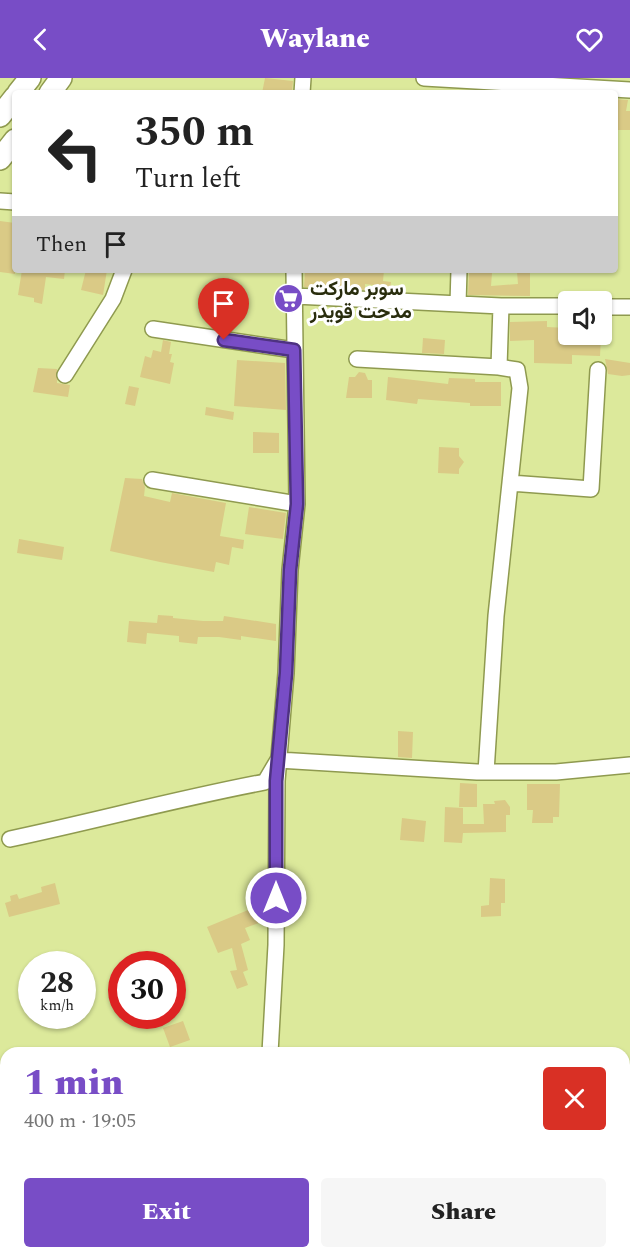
<!DOCTYPE html>
<html lang="en">
<head>
<meta charset="utf-8">
<style>
  :root { --surface:#fff; --page:#f6f6f6; --text:#222; --muted:#767676; --accent:#784dc6 }
  body { margin:0; font-family:Spectral,Vazirmatn,serif; background:var(--page); color:var(--text); height:100vh; display:flex; flex-direction:column; font-size:22px; white-space:nowrap }
  * { box-sizing:border-box; margin:0 }
  p { font-size:20px; color:var(--muted) }
  .icon { flex:none; width:33px; height:33px; fill:none; stroke:currentColor; stroke-width:2; stroke-linecap:round; stroke-linejoin:round }
  .map { position:relative; flex:1; overflow:hidden }
  .details { position:absolute; left:0px; top:969px; width:630px; height:212px; display:flex; flex-direction:column; background:var(--surface); border-radius:18px 18px 0 0; box-shadow:0 2px 4px #0004 }
  .details>* { flex:none }
  .banner { position:absolute; left:12px; top:12px; width:606px; height:183px; border-radius:6px; box-shadow:0 2px 4px #0004; background:#fff; color:var(--text); overflow:hidden }
  .tools { position:absolute; left:558px; top:213px; display:grid; gap:12px }
  .tools a { display:grid; place-items:center; width:54px; height:54px; border-radius:6px; background:var(--surface); box-shadow:0 2px 4px #0004; font-size:30px }
  .speed { position:absolute; left:18px; top:873px; display:flex; gap:12px; font-size:30px; font-weight:700; text-align:center }
  .speed>* { display:grid; place-content:center; width:78px; height:78px; border-radius:50%; background:var(--surface); box-shadow:0 2px 4px #0004; line-height:1 }
  .speed small { font-size:15px; font-weight:400 }
  .speed .limit { border:9px solid #d22; background:#fff; color:#111 }
  .pin { position:absolute; display:grid; place-items:center; width:51px; height:51px; color:#fff; margin:-62px -26px; border-radius:50% 50% 50% 0; rotate:-45deg; box-shadow:0 0 6px #0007 }
  .pin .icon { rotate:45deg }
  .me { position:absolute; width:66px; margin:-33px; rotate:0deg; stroke-linejoin:round; filter:drop-shadow(0 0 4px #0008) }
  .turn { display:flex; align-items:center; gap:21px; height:126px; padding:0 24px; font-size:27px }
  .turn .icon { width:78px; height:78px; stroke-width:2.5 }
  .turn b { display:block; font-size:42px; line-height:51px }
  .then { display:flex; align-items:center; height:57px; padding:0 24px; background:#0003; gap:12px; font-size:22px }
  .round { display:grid; place-items:center; flex:none; width:63px; height:63px; border-radius:6px; background:var(--page) }
  .head { display:flex; align-items:center; justify-content:space-between; height:102px; padding:0 24px }
  h1 { font-size:36px; font-weight:800; line-height:45px; color:var(--accent) }
  .primary-button { display:flex; gap:12px; margin-top:auto; padding:12px 24px }
  .primary-button a { flex:1; height:69px; border-radius:6px; background:var(--accent); color:#fff; font-size:24px; font-weight:800; line-height:69px; text-align:center }
  .primary-button a+a { background:var(--page); color:var(--text) }
  header { display:flex; justify-content:space-between; align-items:center; height:78px; padding:0 24px; background:var(--accent); color:#fff; font-size:27px; font-weight:800 }
  .map>svg:first-child { display:block }
  .building { fill:#daca86 }
  .lines { fill:none; stroke-linecap:round; stroke-linejoin:round }
  .minor-casing { stroke:#8f9a4f; stroke-width:18 }
  .highway-casing { stroke:#8f9a4f; stroke-width:24 }
  .minor { stroke:#fff; stroke-width:15 }
  .highway { stroke:#fff; stroke-width:21 }
  .route-casing { stroke:#4e3281; stroke-width:15 }
  .route { stroke:#784dc6; stroke-width:10 }
  .labels { text-anchor:middle; stroke-width:6; stroke-linejoin:round; paint-order:stroke }
  .poi-label { font-size:20px; font-weight:bold; fill:#292d0d; stroke:#fff; text-anchor:start }
</style>
</head>
<body>
<header><svg class="icon" aria-label="back" viewBox="0 0 24 24"><path d="M15 5l-7 7 7 7"/></svg>Waylane<svg class="icon" aria-label="heart" viewBox="0 0 24 24"><path d="M12 20l-8-8c-3-5 5-10 8-4 3-6 11-1 8 4z"/></svg></header>
<div class="map">
<svg width="630" height="1180" viewBox="0 0 630 1180">
  <rect width="100%" height="100%" fill="#dce99b"/>
  <!-- building -->
  <path class="building" d="M265,0L293,3L292,15H262Z
    M615,21L628,22L626,33H630V52H615Z
    M0,143L15,145V196L0,194Z
    M22,192H65L64,201L46,199L42,226L34,224V220L18,217Z
    M86,192H107L103,217L81,212Z
    M305,192H384L383,203L391,204L390,213L381,212V208L365,206V212L304,209Z
    M530,193V218L468,217L469,194L492,195L491,208L518,206L517,194Z
    M547,243V249L568,250V256H573L572,259L601,260L600,278L572,277V286L534,285V262L510,263V244Z
    M423,260L445,262L444,276L422,275Z
    M163,262L171,264L169,276H172L170,284L174,285L170,306L140,299L145,278L151,280L153,272L161,274Z
    M605,281L630,285V297L622,298L608,296Z
    M237,282L285,285L286,332L234,328Z
    M38,290L57,291V305L70,307L68,319L33,314Z
    M359,294L365,295L368,302H372V320H346L349,299H355Z
    M388,299L448,306L449,300L475,301V304H501V328H470V325L418,321L417,326L386,322Z
    M129,308L139,310L135,328L125,326Z
    M206,329L234,334L233,342L205,337Z
    M253,354L279,355V375H253Z
    M439,369L459,370V378L464,384L459,391V396L438,395Z
    M125,400L142,401L145,409L144,418L170,424L172,415L226,425L220,458L244,462L243,471L232,469L229,487L216,484L214,494L160,484L110,473Z
    M249,429L286,435L283,461L245,456Z
    M19,461L64,469L62,482L17,475Z
    M158,537L173,538V540L203,543H223L224,538L276,546V563L241,558V562L219,559H198L197,566L179,564V558L147,555L146,566L127,564L129,543L157,545Z
    M398,653L413,654L412,680L398,679Z
    M460,705L477,706V729H459Z
    M527,706H560L559,739H553V745H532L533,732H527Z
    M505,722L510,729V737H506V754L463,755L462,765L444,764L445,729L463,730V746H484L483,726H495L494,723Z
    M402,740L426,743L424,764L400,762Z
    M490,800L505,801V825H501V838L481,839V828L489,827Z
    M55,805L60,826L9,839L5,825L11,823L10,818L17,816L19,821L42,814L41,809Z
    M260,827L259,845L245,850L250,862L241,866L248,892L243,894L248,907L237,911L230,893L237,892L232,870L218,875L207,849Z
    M183,943L190,962L170,969L163,950Z"/>
  <g class="lines">
    <defs>
      <path id="minor" d="M424,0L630,12
        M302,15L303,0
        M0,123L15,124
        M295,218L501,228H568
        M458,226L459,192
        M602,229H630
        M153,251L294,272
        M357,281L499,289
        M65,297L113,221L124,192
        M152,402L297,426
        M510,405L591,411L598,292
        M486,694L496,538L520,310L517,292L499,289L501,228
        M10,761C95,743 180,720 265,704L278,682L477,694H556L630,687
        M270,975L276,867L277,703L286,595L290,492L297,426L294,192
        M0,1152L6,1150
        M262,1180V1174"/>
      <path id="highway" d="M18,15L30,0
        M50,15L61,0
        M0,38L15,19
        M0,81L15,62"/>
    </defs>
    <!-- minor casing -->
    <use href="#minor" class="minor-casing"/>
    <!-- highway casing -->
    <use href="#highway" class="highway-casing"/>
    <!-- minor -->
    <use href="#minor" class="minor"/>
    <!-- highway -->
    <use href="#highway" class="highway"/>
  </g>
  <g class="lines">
    <defs>
      <path id="route" d="M224,262L294,272L297,426L290,492L286,595L276,703V820"/>
    </defs>
    <!-- route casing -->
    <use href="#route" class="route-casing"/>
    <!-- route -->
    <use href="#route" class="route"/>
  </g>
  <!-- icons -->
  <defs>
    <symbol id="supermarket-disc" viewBox="-11 -11 22 22"><circle r="9.5" fill="#784dc6" stroke="#fff"/><path d="M-6-5.5h2.5l.6 2H6L4.5 2H-2.5L-4.4-4H-6ZM-1.5 3.2a1.3 1.3 0 1 0 .1 0ZM3 3.2a1.3 1.3 0 1 0 .1 0Z" fill="#fff"/></symbol>
  </defs>
  <g fill-rule="evenodd">
    <use href="#supermarket-disc" x="272" y="204" width="33" height="33"/>
  </g>
  <g class="labels">
    <!-- poi labels -->
    <g class="poi-label">
      <text x="310" y="217">سوبر ماركت<tspan x="310" dy="23">مدحت قويدر</tspan></text>
    </g>
  </g>
</svg>
<div class="tools">
<a><svg class="icon" aria-label="sound" viewBox="0 0 24 24"><path d="M4 9h4l5-4v14l-5-4H4zM17 9q2 3 0 6"/></svg></a>
</div>
<div class="speed"><div>28<small>km/h</small></div><div class="limit">30</div></div>
<div class="pin" style="left:224px;top:262px;background:#d93025"><svg class="icon" aria-label="arrive" viewBox="0 0 24 24"><path d="M6 21V4h12l-3 4 3 4H6"/></svg></div>
<svg class="me" style="left:276px;top:820px" viewBox="-20 -20 40 40"><circle r="17" fill="#784dc6" stroke="#fff" stroke-width="3"/><path d="M0-11L8 9 0 5-8 9z" fill="#fff"/></svg>
<div class="banner">
<div class="turn"><svg class="icon" aria-label="left" viewBox="0 0 24 24"><path d="M17 20v-9H6M10 6l-5 5 5 5"/></svg><div><b>350 m</b>Turn left</div></div>
<div class="then">Then<svg class="icon" aria-label="arrive" viewBox="0 0 24 24"><path d="M6 21V4h12l-3 4 3 4H6"/></svg></div>
</div>
<section class="details">
<div class="head"><div><h1>1 min</h1><p>400 m · 19:05</p></div><a class="round" style="background:#d93025;color:#fff"><svg class="icon" aria-label="close" viewBox="0 0 24 24"><path d="M6 6l12 12M18 6L6 18"/></svg></a></div>
<div class="primary-button"><a>Exit</a><a>Share</a></div>
</section>
</div>
</body>
</html>
